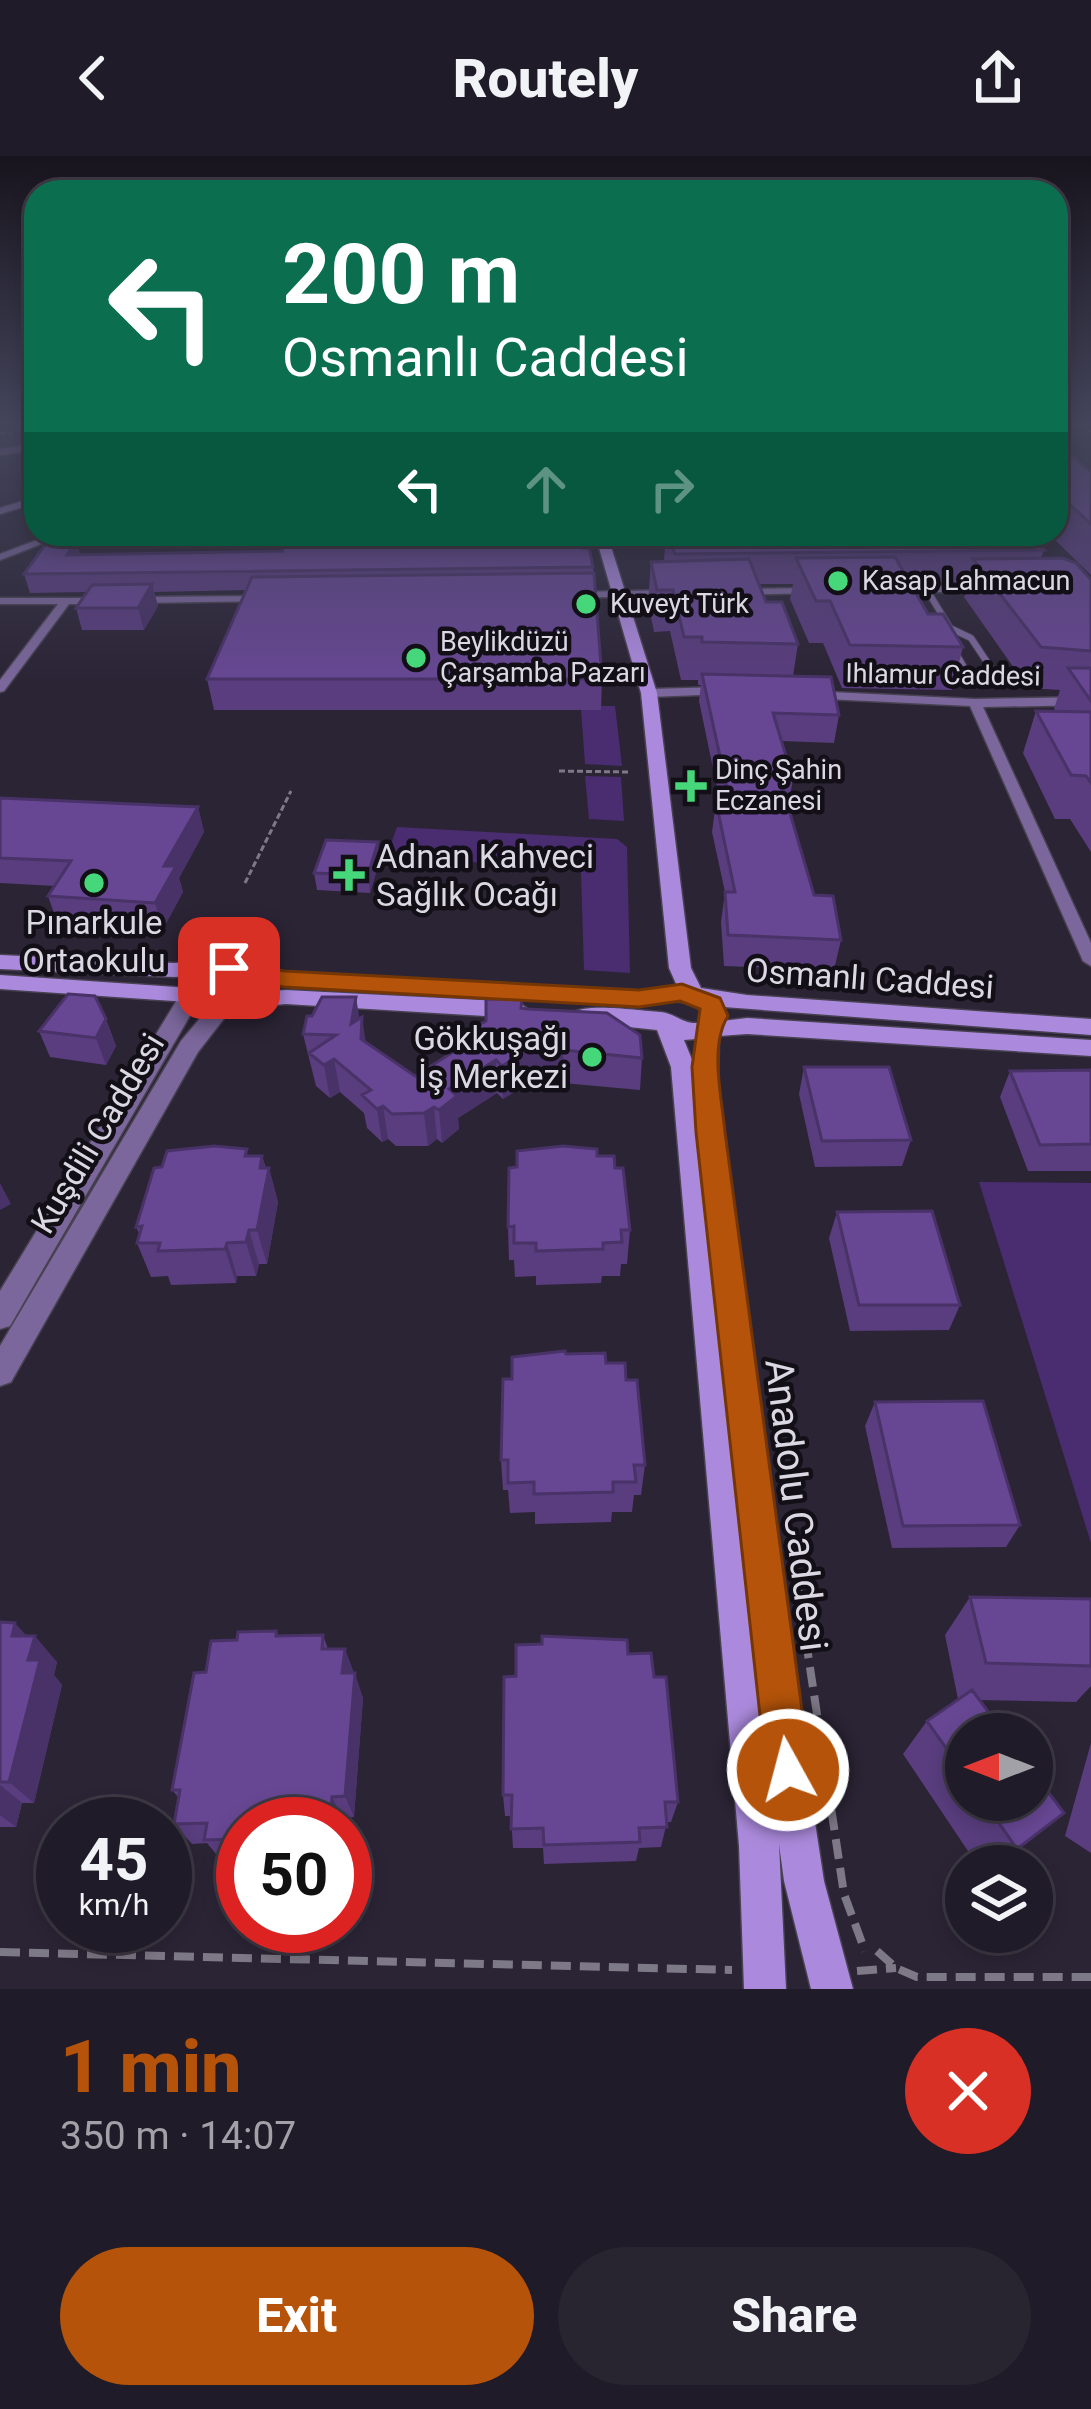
<!DOCTYPE html>
<html lang="en">
<head>
<meta charset="utf-8">
<style>
  :root { --surface:#201b28; --page:#282430; --text:#f1f3f6; --muted:#a2a1a8; --line:#3d3945; --accent:#b45309 }
  body { margin:0; font-family:Roboto,sans-serif; background:var(--page); color:var(--text); height:100vh; display:flex; flex-direction:column; font-size:45px; white-space:nowrap }
  * { box-sizing:border-box; margin:0 }
  p { font-size:39px; color:var(--muted) }
  .icon { flex:none; width:66px; height:66px; fill:none; stroke:currentColor; stroke-width:2; stroke-linecap:round; stroke-linejoin:round }
  .map { position:relative; height:1833px; overflow:hidden }
  .side { display:flex; flex-direction:column; background:var(--surface); flex:1 }
  .side>* { flex:none }
  .hud { position:absolute; left:24px; top:24px; width:1044px; height:366px; border-radius:36px; box-shadow:0 6px 18px #0003,0 0 0 3px var(--line); background:#0b6e4f; color:#fff; overflow:hidden }
  .needle { width:78px; rotate:270deg }
  .controls { position:absolute; left:945px; top:1557px; display:grid; gap:24px }
  .controls a { display:grid; place-items:center; width:108px; height:108px; border-radius:50%; background:var(--surface); box-shadow:0 6px 18px #0003,0 0 0 3px var(--line); font-size:60px }
  .speed { position:absolute; left:36px; top:1641px; display:flex; gap:24px; font-size:60px; font-weight:700; text-align:center }
  .speed>* { display:grid; place-content:center; width:156px; height:156px; border-radius:50%; background:var(--surface); box-shadow:0 6px 18px #0003,0 0 0 3px var(--line); line-height:1 }
  .speed small { font-size:30px; font-weight:400 }
  .speed .limit { border:18px solid #d22; background:#fff; color:#111 }
  .pin { position:absolute; display:grid; place-items:center; width:102px; height:102px; color:#fff; margin:-51px; border-radius:24px; box-shadow:0 6px 18px #0006 }
  .me { position:absolute; width:132px; margin:-66px; rotate:353deg; stroke-linejoin:round; filter:drop-shadow(0 0 9px #0008) }
  .turn { display:flex; align-items:center; gap:42px; height:252px; padding:0 60px; font-size:54px }
  .turn .icon { width:156px; height:156px; stroke-width:2.5 }
  .turn b { display:block; font-size:84px; line-height:102px }
  .lanes { display:flex; align-items:center; height:114px; padding:0 60px; background:#0003; justify-content:center; gap:60px; direction:ltr }
  .lanes .off { opacity:.35 }
  .round { display:grid; place-items:center; flex:none; width:126px; height:126px; border-radius:63px; background:var(--page) }
  .headline { display:flex; align-items:center; justify-content:space-between; height:204px; padding:0 60px }
  h1 { font-size:72px; font-weight:800; line-height:90px; color:var(--accent) }
  .primary-button { display:flex; gap:24px; margin-top:auto; padding:24px 60px }
  .primary-button a { flex:1; height:138px; border-radius:72px; background:var(--accent); color:#fff; font-size:48px; font-weight:800; line-height:138px; text-align:center }
  .primary-button a+a { background:var(--page); color:var(--text) }
  header { display:flex; justify-content:space-between; align-items:center; height:156px; padding:0 60px; background:var(--surface); font-size:54px; font-weight:800 }
  .map>svg:first-child { display:block }
  .green { fill:#4a2c71 }
  .lines { fill:none; stroke-linecap:round; stroke-linejoin:round }
  .service-casing { stroke:#474151; stroke-width:8 }
  .minor-casing { stroke:#474151; stroke-width:3 }
  .tertiary-casing { stroke:#474151; stroke-width:3 }
  .secondary-casing { stroke:#474151; stroke-width:3 }
  .path-far1 { stroke:#7e7987; stroke-width:3; stroke-dasharray:6 3; stroke-linecap:butt }
  .path { stroke:#7e7987; stroke-width:8; stroke-dasharray:20 9; stroke-linecap:butt }
  .service { stroke:#7b679b; stroke-width:6 }
  .minor { fill:#7b679b; fill-rule:evenodd }
  .tertiary { fill:#7b679b; fill-rule:evenodd }
  .secondary { fill:#ab8add; fill-rule:evenodd }
  .wall { fill:#593d7e }
  .shaded-wall { fill:#483267 }
  .building { fill:#674793; stroke:#483267; stroke-width:3 }
  .route { fill:#b45309; stroke:#753606; stroke-width:3 }
  .poi-dot { fill:#46d77a; stroke:#120f17; stroke-width:4.5 }
  .labels { text-anchor:middle; stroke-width:9; stroke-linejoin:round; paint-order:stroke }
  .far-poi-label { font-size:27px; fill:#dbd8e3; stroke:#120f17; text-anchor:start }
  .far-street-label { font-size:27px; fill:#dbd8e3; stroke:#120f17 }
  .poi-label { font-size:33px; fill:#dbd8e3; stroke:#120f17; text-anchor:start }
  .street-label { font-size:33px; fill:#dbd8e3; stroke:#120f17 }
  .near-street-label { font-size:39px; fill:#dbd8e3; stroke:#120f17 }
</style>
</head>
<body>
<header><svg class="icon" aria-label="back" viewBox="0 0 24 24"><path d="M15 5l-7 7 7 7"/></svg>Routely<svg class="icon" aria-label="share" viewBox="0 0 24 24"><path d="M12 15V3M7 8l5-5 5 5M5 13v7h14v-7"/></svg></header>
<div class="map">
<svg width="1091" height="1833" viewBox="0 0 1091 1833">
  <rect width="100%" height="100%" fill="#2b2435"/>
  <!-- green -->
  <path class="green" d="M600,550H615L622,610L585,608L581,554H600Z
    M585,620L621,621L624,665L589,663Z
    M397,671L617,683L627,691L630,817L584,814L581,717L569,711L386,702Z
    M979,1026L1091,1027V1387Z"/>
  <g class="lines">
    <defs>
      <path id="service" d="M927,434L950,472L971,482L997,521
        M955,496L968,518"/>
      <path id="minor" d="M36,288V294L0,299V293Z
        M36,341V347L0,358V352Z
        M53,378H67L0,404V398Z
        M985,430L990,433L989,435L893,437L888,434L893,431Z
        M811,432L815,433V437L737,439L732,436L737,433Z
        M673,434L677,435V439L575,442L570,439L575,436Z
        M265,440L270,443L269,445L137,447L132,444L137,441Z
        M0,442H103L108,445L103,448H69L4,535L0,536V524L58,448H0Z
        M722,531L726,532V538L649,541L643,537L649,533Z
        M810,535L975,543L1091,541V549L983,551L1091,787V810L1083,805L970,550L806,542L804,539Z"/>
      <path id="tertiary" d="M191,832L202,839L10,1170L0,1173V1135L183,834Z
        M229,835L240,842L198,896L11,1226L0,1230V1190L181,885L221,837Z"/>
      <path id="secondary" d="M595,378H607L657,537L691,812L701,832L747,839L1091,863V879L724,851L722,865L747,862L1091,884V900L747,878L719,880L718,931L807,1614L824,1725L853,1833H811L784,1725L779,1688L786,1833H744L739,1690L671,911L657,874L582,866L571,858C584,846 639,855 660,856C675,857 682,868 698,867L703,856C684,839 663,847 639,849L284,830L221,818L174,821L0,813V799L174,807L221,804L284,816L639,835L677,830L669,812L641,537ZM696,883L695,911L684,884Z
        M0,819L191,832L214,839L286,834L518,846L529,854L518,862L286,848L212,855L188,846L0,833Z"/>
    </defs>
    <!-- service casing -->
    <use href="#service" class="service-casing"/>
    <!-- minor casing -->
    <use href="#minor" class="minor-casing"/>
    <!-- tertiary casing -->
    <use href="#tertiary" class="tertiary-casing"/>
    <!-- secondary casing -->
    <use href="#secondary" class="secondary-casing"/>
    <!-- path-far1 -->
    <path class="path-far1" d="M1083,269L1091,276
      M0,277H12
      M559,615L630,616
      M245,727L291,635"/>
    <!-- path -->
    <path class="path" d="M797,1425L844,1738L865,1795
      M877,1795L896,1812L917,1821H1091
      M0,1796L732,1814
      M857,1815L896,1812"/>
    <!-- service -->
    <use href="#service" class="service"/>
    <!-- minor -->
    <use href="#minor" class="minor"/>
    <!-- tertiary -->
    <use href="#tertiary" class="tertiary"/>
    <!-- secondary -->
    <use href="#secondary" class="secondary"/>
  </g>
  <!-- wall -->
  <path class="wall" d="M1056,287L1091,316V419L1049,378H1056Z
    M660,378H1027L1044,394L1041,402L1091,424V696L1070,663H1055L1023,597L1036,555H1056L1054,553L1060,534L1028,532L964,441L968,426H910L928,458L963,491L952,534L842,532L823,487H809L790,443L793,428H759L766,446L798,488L793,520L839,559L834,587L782,585L793,623L788,652L814,739L841,784L834,814L724,810L721,766L725,736L712,676L716,646H720L699,545L701,529H698V524H681L670,475L654,476L648,446L651,406L664,405L665,391Z
    M76,385L80,399L582,392L593,411L602,523L601,554H214L207,523L246,434L154,436L158,450L144,474H82L76,452L87,436L30,437L24,418Z
    M0,642L198,651L204,676L179,722L183,736L163,773L57,766L48,740L55,730L0,727Z
    M380,703L370,737L317,734L314,717Z
    M522,852L642,902L640,934L563,927V906L503,943L497,937L458,962L459,973L442,987L437,983L428,990H396L388,983L382,986L367,972L364,957L340,936L330,942L316,930L303,878L312,860L362,861L365,886L415,920Z
    M106,863L116,890L106,909L50,901L39,875Z
    M804,911L911,984L902,1010L815,1011L799,938Z
    M1091,914V1015H1028L1000,941L1010,915Z
    M249,1000H262L266,1012H269L278,1046L267,1108H259L256,1120H237L236,1127L171,1129L168,1120L151,1121L137,1087L140,1079L136,1071Z
    M597,1000L615,1012L630,1074L627,1108H621L620,1120H602L601,1127L536,1129V1120L515,1121L514,1104H509L508,1071L517,1011Z
    M837,1056L960,1149L949,1174L850,1175L829,1082Z
    M566,1198L606,1207L626,1224L645,1309L641,1339H634L632,1356H612L611,1366L535,1368V1356L510,1357L508,1334H503L501,1304L512,1223Z
    M875,1246L1020,1369L1006,1391L892,1392L865,1270Z
    M970,1441L1091,1443V1530L1076,1546L980,1544L966,1578V1644H1032L1064,1657L998,1710H978L903,1598L927,1565L958,1543L945,1479Z
    M0,1466L27,1480L57,1506L54,1519L62,1529L34,1647H22L16,1671H0Z
    M276,1475L279,1480L323,1479L328,1493H345L363,1542L354,1661L342,1662V1668H243V1702L220,1703L207,1687L192,1688L174,1668L179,1642L172,1634L206,1516L237,1484Z
    M628,1498L654,1521L678,1646L671,1666H667L661,1691L639,1692L636,1705L544,1708L543,1692H513L511,1660H505L503,1639L516,1520Z
    M1091,1587V1697L1065,1680Z"/>
  <!-- shaded-wall -->
  <path class="shaded-wall" d="M76,385L81,404L67,399Z
    M152,428L158,450L144,474L138,452Z
    M198,651L204,676L179,722L183,736L163,773L155,747L164,710Z
    M378,686L380,703L370,737L368,719Z
    M356,841L361,872L362,861L367,894L351,868Z
    M106,863L116,890L106,909L96,882Z
    M563,873V906L503,943L502,910Z
    M334,903L340,936L330,942L324,909Z
    M496,904L497,937L458,962L459,973L442,987L439,954L449,933Z
    M383,950L388,983L382,986L377,953Z
    M434,951L437,983L428,990L424,957Z
    M262,1000L267,1019L269,1012L278,1046L267,1108L257,1074L260,1012Z
    M0,1027L11,1048L0,1054Z
    M249,1074L259,1108L256,1120L246,1086Z
    M227,1087L237,1120L236,1127L225,1093Z
    M15,1467L33,1487L35,1480L57,1506L54,1519L62,1529L34,1647L9,1626L28,1504L12,1480Z
    M345,1493L354,1519L342,1517Z
    M355,1517L363,1542L354,1661L345,1640Z
    M0,1629L22,1647L16,1671L0,1659Z
    M332,1641L342,1662V1668L330,1666Z"/>
  <!-- building -->
  <path class="building" d="M1056,287L1091,316V368L1056,336Z
    M283,378H577L582,392H589L593,411L24,418L47,386L76,385L67,399L283,395Z
    M667,378H1027L1044,394L675,398Z
    M895,401L928,458H943L963,491L850,489L830,445H816L796,402Z
    M1062,402L1076,407L1091,424V495L1041,491L973,403Z
    M749,403L766,446H782L798,488L702,486V481H684L673,434H657L651,406Z
    M594,417L602,523H207L252,421Z
    M152,428L138,452H76L92,429Z
    M1068,512H1091V545Z
    M702,518L831,521L839,559L773,557L793,623H780L814,739L833,740L841,784L728,779L725,736H735L716,646H730Z
    M1036,555L1091,556V627L1086,620L1071,619Z
    M0,642L198,651L164,710H176L155,747L48,740L71,705L0,702Z
    M326,684L378,686L368,719L314,717Z
    M68,838L95,840L106,863L96,882L39,875Z
    M322,841H356L351,868L362,861L361,883L415,920L469,886L476,870L486,865V843H522L521,852L527,853L607,857L640,879L642,902L563,894V873L502,910L496,904L449,933L457,940L439,954L434,951L424,957L392,958L383,950L377,953L362,939L371,934L334,903L324,909L309,897L336,879L303,878L307,860H312Z
    M804,911H889L911,984L822,985Z
    M1091,914V988L1040,989L1010,915Z
    M214,990L247,993L245,1000H262L260,1012H269L257,1074H249L246,1086L227,1087L225,1093L158,1095L160,1087H137L142,1070L136,1071L154,1012L162,1011L167,995Z
    M563,990L597,993V1000H614L615,1012H623L630,1074H621L622,1086L603,1087V1093L536,1095V1087H514V1070L508,1071L509,1012L517,1011V995Z
    M932,1055L960,1149H859L837,1056Z
    M565,1195L566,1198L605,1197L606,1207H625L626,1224H637L645,1309H634L636,1326H613V1336L534,1338V1326L508,1327V1304H501L503,1223H512V1201Z
    M983,1245L1020,1369L903,1370L875,1246Z
    M970,1441L1091,1443V1510L986,1507Z
    M0,1466L15,1467L12,1480H35L28,1504H40L9,1626H0Z
    M276,1475V1480L323,1479L322,1493H345L342,1517H355L345,1640L332,1641L330,1666L243,1668V1683L204,1684L207,1667L174,1668L180,1634H172L194,1517L206,1516L211,1485L237,1484L238,1476Z
    M542,1480L627,1484L628,1498L651,1497L654,1521H666L678,1646H665L667,1671L639,1672L640,1686L544,1689L543,1672L511,1673L512,1639H503L504,1521L516,1520V1489L542,1488Z
    M972,1534L1005,1578H966V1620L927,1565Z
    M1032,1614L1064,1657L1017,1693L983,1644H1032Z"/>
  <!-- sky -->
  <linearGradient id="sky" x2="0" y2="1"><stop stop-color="#18141d"/><stop offset="0.51" stop-color="#44455c"/><stop offset="1" stop-color="#44455c" stop-opacity="0"/></linearGradient>
  <rect width="1091" height="526" fill="url(#sky)"/>
  <!-- route -->
  <path class="route" d="M229,804L284,815L639,834L682,828L720,842L728,860C709,890 722,942 725,976L810,1614L804,1630L788,1636L773,1630L766,1614L696,976L692,911L700,853L680,845L639,851L284,831L220,818L216,812L220,806Z"/>
  <!-- markers -->
  <g class="poi-dot">
    <circle cx="838" cy="425" r="12"/>
    <circle cx="586" cy="448" r="12"/>
    <circle cx="416" cy="502" r="12"/>
    <path d="M685 612h12v12h12v12h-12v12h-12v-12h-12v-12h12z"/>
    <path d="M343 701h12v12h12v12h-12v12h-12v-12h-12v-12h12z"/>
    <circle cx="94" cy="727" r="12"/>
    <circle cx="592" cy="901" r="12"/>
  </g>
  <g class="labels">
    <!-- far-poi labels -->
    <g class="far-poi-label">
      <text x="862" y="434">Kasap Lahmacun</text>
      <text x="610" y="457">Kuveyt Türk</text>
      <text x="440" y="495">Beylikdüzü<tspan x="440" dy="31">Çarşamba Pazarı</tspan></text>
      <text x="715" y="623">Dinç Şahin<tspan x="715" dy="31">Eczanesi</tspan></text>
    </g>
    <!-- far-street labels -->
    <g class="far-street-label">
      <text transform="translate(943 519) rotate(1)" y="9">Ihlamur Caddesi</text>
    </g>
    <!-- poi labels -->
    <g class="poi-label">
      <text x="376" y="712">Adnan Kahveci<tspan x="376" dy="38">Sağlık Ocağı</tspan></text>
      <text x="94" y="778" text-anchor="middle">Pınarkule<tspan x="94" dy="38">Ortaokulu</tspan></text>
      <text x="568" y="894" text-anchor="end">Gökkuşağı<tspan x="568" dy="38">İş Merkezi</tspan></text>
    </g>
    <!-- street labels -->
    <g class="street-label">
      <text transform="translate(870 822) rotate(4)" y="12">Osmanlı Caddesi</text>
      <text transform="translate(97 977) rotate(-59)" y="12">Kuşdili Caddesi</text>
    </g>
    <!-- near-street labels -->
    <g class="near-street-label">
      <text transform="translate(797 1349) rotate(83)" y="14">Anadolu Caddesi</text>
    </g>
  </g>
</svg>
<div class="controls">
<a><svg class="needle" viewBox="-14 -14 28 28"><path d="M0-13l5 13h-10z" fill="#e53935"/><path d="M0 13l5-13h-10z" fill="#a2a1a8"/></svg></a>
<a><svg class="icon" aria-label="layers" viewBox="0 0 24 24"><path d="M12 4l9 5-9 5-9-5zM3 14l9 5 9-5"/></svg></a>
</div>
<div class="speed"><div>45<small>km/h</small></div><div class="limit">50</div></div>
<div class="pin" style="left:229px;top:812px;background:#d93025"><svg class="icon" aria-label="arrive" viewBox="0 0 24 24"><path d="M6 21V4h12l-3 4 3 4H6"/></svg></div>
<svg class="me" style="left:788px;top:1614px" viewBox="-20 -20 40 40"><circle r="17" fill="#b45309" stroke="#fff" stroke-width="3"/><path d="M0-11L8 9 0 5-8 9z" fill="#fff"/></svg>
<div class="hud">
<div class="turn"><svg class="icon" aria-label="left" viewBox="0 0 24 24"><path d="M17 20v-9H6M10 6l-5 5 5 5"/></svg><div><b>200 m</b>Osmanlı Caddesi</div></div>
<div class="lanes"><svg class="icon" aria-label="left" viewBox="0 0 24 24"><path d="M17 20v-9H6M10 6l-5 5 5 5"/></svg><svg class="icon off" aria-label="ahead" viewBox="0 0 24 24"><path d="M12 20V5M6 11l6-6 6 6"/></svg><svg class="icon off" aria-label="right" viewBox="0 0 24 24"><path d="M7 20v-9h11M14 6l5 5-5 5"/></svg></div>
</div>
</div>
<section class="side">
<div class="headline"><div><h1>1 min</h1><p>350 m · 14:07</p></div><a class="round" style="background:#d93025;color:#fff"><svg class="icon" aria-label="close" viewBox="0 0 24 24"><path d="M6 6l12 12M18 6L6 18"/></svg></a></div>
<div class="primary-button"><a>Exit</a><a>Share</a></div>
</section>
</body>
</html>
